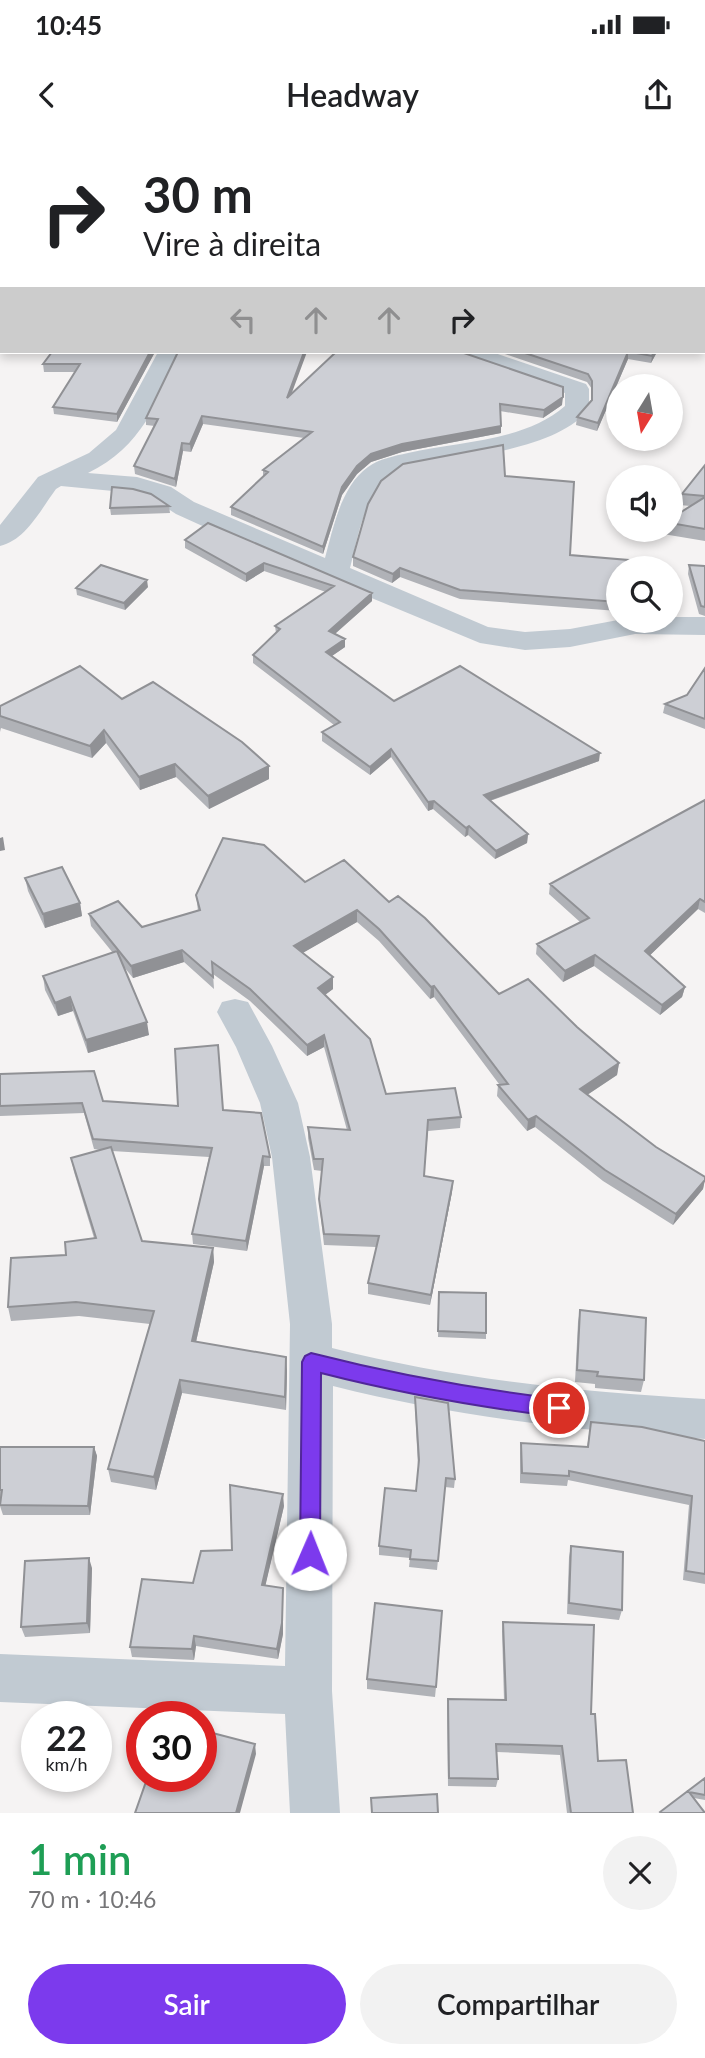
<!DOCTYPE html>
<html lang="pt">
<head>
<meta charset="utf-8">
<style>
  :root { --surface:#fff; --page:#f2f2f2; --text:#202124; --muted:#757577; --accent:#7c3aed }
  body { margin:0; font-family:Lato,sans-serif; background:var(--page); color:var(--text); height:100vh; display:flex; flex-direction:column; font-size:26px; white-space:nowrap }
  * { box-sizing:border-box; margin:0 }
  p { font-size:23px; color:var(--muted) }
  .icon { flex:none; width:38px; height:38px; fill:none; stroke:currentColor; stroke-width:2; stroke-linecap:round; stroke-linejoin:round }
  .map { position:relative; height:1673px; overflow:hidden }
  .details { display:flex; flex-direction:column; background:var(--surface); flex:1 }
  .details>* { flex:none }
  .hud { position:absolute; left:0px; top:0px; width:705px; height:214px; box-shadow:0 4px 10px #0003; background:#fff; color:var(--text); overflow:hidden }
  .needle { width:46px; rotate:191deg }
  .controls { position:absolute; left:606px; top:234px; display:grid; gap:14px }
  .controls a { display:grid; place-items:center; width:77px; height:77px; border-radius:50%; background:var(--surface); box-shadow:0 4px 10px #0003; font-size:35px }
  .speed { position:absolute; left:21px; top:1561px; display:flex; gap:14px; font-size:35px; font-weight:700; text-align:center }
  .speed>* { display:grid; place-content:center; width:91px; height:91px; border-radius:50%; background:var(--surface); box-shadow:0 4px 10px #0003; line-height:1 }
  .speed small { font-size:18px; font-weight:400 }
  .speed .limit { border:10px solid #d22; background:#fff; color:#111 }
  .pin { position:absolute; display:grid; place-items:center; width:60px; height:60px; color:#fff; margin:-30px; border:4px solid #fff; border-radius:50%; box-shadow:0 2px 7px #0007 }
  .me { position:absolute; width:77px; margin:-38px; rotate:1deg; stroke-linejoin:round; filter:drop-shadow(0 0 5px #0008) }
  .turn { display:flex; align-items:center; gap:24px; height:147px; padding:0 28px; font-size:32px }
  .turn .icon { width:91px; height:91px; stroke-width:2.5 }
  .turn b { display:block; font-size:49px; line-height:60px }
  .lanes { display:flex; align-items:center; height:66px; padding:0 28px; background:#0003; justify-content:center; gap:35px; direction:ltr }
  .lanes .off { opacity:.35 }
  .round { display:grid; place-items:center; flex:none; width:74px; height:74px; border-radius:37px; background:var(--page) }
  .summary { display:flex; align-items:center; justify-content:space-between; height:119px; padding:0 28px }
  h1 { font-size:42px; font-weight:600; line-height:52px; color:#1e9e55 }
  .primary-button { display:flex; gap:14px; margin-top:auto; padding:14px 28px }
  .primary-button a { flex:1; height:80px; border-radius:42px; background:var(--accent); color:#fff; font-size:28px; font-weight:600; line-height:80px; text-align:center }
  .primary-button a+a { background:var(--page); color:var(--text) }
  .status { display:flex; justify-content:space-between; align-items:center; height:49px; padding:0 35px; background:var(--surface); direction:ltr }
  .status svg { height:19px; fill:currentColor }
  header { display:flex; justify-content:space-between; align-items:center; height:91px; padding:0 28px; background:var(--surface); font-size:32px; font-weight:600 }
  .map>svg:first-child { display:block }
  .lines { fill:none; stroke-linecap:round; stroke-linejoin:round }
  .street { fill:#c1cad2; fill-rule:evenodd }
  .wall { fill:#b0b2b7 }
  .shaded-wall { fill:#909195 }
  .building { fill:#cdcfd5; stroke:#909195; stroke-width:2 }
  .route { fill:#7c3aed; stroke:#51269a; stroke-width:2 }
</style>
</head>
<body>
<div class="status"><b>10:45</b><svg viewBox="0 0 49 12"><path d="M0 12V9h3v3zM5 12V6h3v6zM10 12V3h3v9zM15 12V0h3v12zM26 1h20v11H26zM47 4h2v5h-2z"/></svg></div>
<header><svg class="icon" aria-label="back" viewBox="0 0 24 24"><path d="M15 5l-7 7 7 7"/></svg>Headway<svg class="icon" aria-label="share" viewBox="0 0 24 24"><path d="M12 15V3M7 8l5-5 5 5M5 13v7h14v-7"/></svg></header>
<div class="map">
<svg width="705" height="1673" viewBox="0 0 705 1673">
  <rect width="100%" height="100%" fill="#f5f3f3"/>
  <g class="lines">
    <!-- street -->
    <path class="street" d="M440,0H464L466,2H441Z
      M704,73H705V86H704Z
      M158,212H182C155,264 143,306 88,333L137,337L171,347L194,362L325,418C333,389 341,346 368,327C379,319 394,316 408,313C458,301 524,302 565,266V253L462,217L458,212H492L586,244L589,249V268C560,311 451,318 402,330C364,350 360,389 350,428L488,487L525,492L570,489L618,480L670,481V477H705V495L635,494L570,507L525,510L480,503L251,408L176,374L153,359L134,353L61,346L56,349C41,369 26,400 0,406V385L38,337L89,313L116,290Z
      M235,859L248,862L272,906L298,963L310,1017L332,1184V1208C455,1239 578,1252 705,1259V1299C579,1291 456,1277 333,1246L332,1551L340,1673H290L285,1574L0,1562V1514L285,1526L290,1184L272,1017L260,963L236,907L217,872L222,862Z"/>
  </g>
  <!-- wall -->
  <path class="wall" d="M155,212L117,282L54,274L53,267L76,232H44L43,224Z
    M499,212H657L651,223L628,219L597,291L576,285L577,277L592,261V249L587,242Z
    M292,253L562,265L543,278L500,271L501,293L402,312L371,322L357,334L342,355L323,414L231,375V367L263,337V330L304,298L203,284L191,312L183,311L176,347L135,334L134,326L155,286L146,285V278Z
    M705,325V401L663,394V390H670V379L690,366L680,365L682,354Z
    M505,336L570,415L618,429V471L460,459L400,437L392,443L353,426V417Z
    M169,366L170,373L111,375L110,368Z
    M185,400L372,453V461L335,494L345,499V507L332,516L394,561L599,621L490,661L528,694L527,703L495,719L468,695L465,697L433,669L428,671L391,617L370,635L322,601V592L334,585L253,523V515L276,493L275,486L326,452L264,431L246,442L185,408Z
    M689,425L705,426V476L699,474L688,434Z
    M148,447L125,470L77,455L76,448Z
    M705,528V589L663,573L665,564L687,555Z
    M122,559L269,626V639L209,669L176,637L140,650L106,603L92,618L1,588L0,592V566Z
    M705,660V773L698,769L650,815L685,847L682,857L660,875L594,826L563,842L536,814L537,804L580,782L549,754L550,744Z
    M25,738L80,763L82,776L45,788L28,751Z
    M305,742L389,762L499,854L577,887L619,923L617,935L587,955L656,1007L705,1037L703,1049L673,1085L603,1041L535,987L527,991L497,956L498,945L499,944L434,857L430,859L379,801L357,782L302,813L333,849L325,855L386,954L461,977L460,988L428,991L424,1036L453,1041L452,1052L430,1165L368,1154V1143L376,1107L324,1105L320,1070L319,1059L322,1031L314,1030L308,998V987L347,990L324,907L307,916L250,861L213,834L214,849L184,822L133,838L124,827L149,895L88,913L73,871L58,876L45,850L43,836L113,813L91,786L89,774L142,787L198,771L196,755Z
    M0,934L103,961L223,970L270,1017V1026H264L247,1111L193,1104L192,1094L209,1017L112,1011L142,1101L213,1108L214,1122L196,1202L287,1230L286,1270L182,1253L156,1350L111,1342L108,1329L150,1184L79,1176L11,1181L8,1167L66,1115L94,1098L74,1032L71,1018L100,1010L94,1009L84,973L0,976Z
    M439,1152L486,1193V1199L438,1197Z
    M580,1170L644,1240L641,1252L595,1248V1244L575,1242L578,1182Z
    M415,1257L455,1339L454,1348L445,1347L437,1430L409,1427L410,1418L379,1415V1406L416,1351L418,1327L415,1267Z
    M591,1282L705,1301V1444L683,1440L689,1365L568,1340L567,1346L520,1343V1313L521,1303L587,1307Z
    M0,1307H94L97,1316L90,1375H3L0,1366Z
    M284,1366L265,1446L283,1459V1494L278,1519L196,1506L194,1520L132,1517L130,1507L232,1410Z
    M571,1406L622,1470L619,1480L567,1474L569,1417Z
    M92,1428L90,1493L25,1497L21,1487Z
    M503,1482L591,1574L598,1621L633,1673H567L560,1615L497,1612L498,1639L496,1647L448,1646L447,1567L448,1559L504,1560L502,1491Z
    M367,1539L436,1547L435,1557L367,1549Z
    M705,1638V1660L694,1658L705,1673H660Z"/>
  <!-- shaded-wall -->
  <path class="shaded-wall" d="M150,212H155L117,282V274Z
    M304,212H307L287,266V258Z
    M628,212V219L597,291L598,283Z
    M654,212H657L651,223L652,216Z
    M563,257L562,265L543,278L544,270Z
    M202,276L203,284L191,312L190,304Z
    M501,286V293L402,312L371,322L357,334L342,355L323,414V407L342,347L357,326L371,314L402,304Z
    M182,303L183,311L176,347L175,339Z
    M264,423V431L246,442V434Z
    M400,428V437L392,443L393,434Z
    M147,440L148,447L125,470L124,463Z
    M372,453V461L329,499V491Z
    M345,499V507L326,520V512Z
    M104,590L106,603L92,618L90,606Z
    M391,609V617L370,635V627Z
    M600,613L599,621L483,663L484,655Z
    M175,624L176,637L140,650L139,637Z
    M269,626V639L209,669L208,656Z
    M434,661L433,669L428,671V662Z
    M469,686L468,695L465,697L466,688Z
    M528,694L527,703L495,719L496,711Z
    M3,697L5,710L0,711V698Z
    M700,759L698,769L643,822L645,811Z
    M80,763L82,776L45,788L43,774Z
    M357,770V782L294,818V806Z
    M182,810L184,822L133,838L131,826Z
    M595,815L594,826L563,842L565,831Z
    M333,837V849L318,860V848Z
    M434,846V857L430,859L431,847Z
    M685,847L682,857L660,875L662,865Z
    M70,857L73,871L58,876L55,863Z
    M147,882L149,895L88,913L86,900Z
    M324,895V907L307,916V905Z
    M619,923L617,935L578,961L580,949Z
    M536,976L535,987L527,991L528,980Z
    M263,1016L264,1026L247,1111L246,1101Z
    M705,1040L703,1049L673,1085L676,1074Z
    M453,1041L452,1052L430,1165L431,1155Z
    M213,1108L214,1122L193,1215L192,1201Z
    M286,1217L287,1230L286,1270L285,1257Z
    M180,1240L182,1253L156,1350L154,1337Z
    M94,1307L97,1316L90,1375L88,1366Z
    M283,1354L284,1366L263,1456L262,1445Z
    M89,1418L92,1428L90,1493L87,1483Z
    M283,1448V1494L278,1519L277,1509Z
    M194,1496L196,1506L194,1520L192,1509Z
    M255,1604L256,1614L240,1673H236Z"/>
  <!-- building -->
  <path class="building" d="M0,0H419L422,2H2V82L0,80Z
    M704,107L705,108V181H704Z
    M52,212H150L117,274L53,267L80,224H43Z
    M178,212H304L287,258L336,212H461L563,247V257L544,270L500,264L501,286L402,304L371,314L357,326L342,347L323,407L231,367L268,332L263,330L312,292L202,276L190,304L182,303L175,339L134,326L158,279L146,278Z
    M522,212H628L598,283L577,277L592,260V241L588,234Z
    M631,212H654L652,216Z
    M503,305L505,336L574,342L570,415L652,422L651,429H618V462L460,450L400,428L393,434L353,417L368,364L381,341L403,324Z
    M705,325V356L682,354Z
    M112,347L133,349L151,354L169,366L110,368Z
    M705,357V389L670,383V379Z
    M208,383L372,453L329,491L345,499L326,512L394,561L460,526L600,613L484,655L528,694L496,711L469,686L466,688L434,661L428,662L391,609L370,627L322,592L340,582L253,515L280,489L275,486L334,446L264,423L246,434L185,400Z
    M101,425L147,440L124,463L76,448Z
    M689,425L705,426V467L701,466Z
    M80,526L122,559L153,542L242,602L269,626L208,656L175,624L139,637L104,590L90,606L0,576V566Z
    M705,528V579L665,564L687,555Z
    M705,660V762L700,759L645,811L685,847L662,865L595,815L565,831L537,804L589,778L550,744Z
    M223,698L264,705L305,742L344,720L389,762L398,756L425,778L499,854L528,839L577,887L619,923L580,949L656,1007L705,1037V1040L676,1074L605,1030L536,976L528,980L498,945L508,944L434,846L431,847L379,789L357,770L294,806L333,837L318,848L370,899L386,954L455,948L461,977L428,980L424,1036L453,1041L431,1155L368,1143L379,1096L324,1094L319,1059L323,1019H314L308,987L350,990L324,895L307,905L250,849L212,822L213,837L182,810L131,826L89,774L118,761L142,787L200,770L196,755Z
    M62,727L80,763L43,774L25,738Z
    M117,811L147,882L86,900L70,857L55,863L43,836Z
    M218,905L223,970L261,973L270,1017L263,1016L246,1101L192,1094L212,1008L93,999L82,963L0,966V934L94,931L103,961L178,966L175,909Z
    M111,1007L142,1101L213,1108L192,1201L286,1217L285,1257L180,1240L154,1337L108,1329L154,1171L76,1162L8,1167L11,1118L66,1115L65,1102L96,1098L71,1018Z
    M439,1152L486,1153V1193L438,1191Z
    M580,1170L646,1178L644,1240L597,1236L598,1232L577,1230Z
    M415,1257L448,1263L455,1339L446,1338L438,1421L410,1419L411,1410L379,1406L385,1348L416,1351L419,1320Z
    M591,1282L642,1287L705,1301V1434L686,1431L692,1356L569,1331V1336L522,1333L521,1303L588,1307Z
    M0,1307H94L88,1366L0,1365L2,1350H0Z
    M230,1345L283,1354L262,1445L283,1448L282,1483L277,1509L194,1496L192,1509L130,1507L142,1439L193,1443L201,1411L232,1410Z
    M571,1406L623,1412L622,1470L569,1463Z
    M89,1418L87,1483L21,1487L25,1421Z
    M375,1463L442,1471L436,1547L367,1539Z
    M503,1482L594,1485L591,1574H595L598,1621L626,1620L633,1673H571L562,1606L496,1604L498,1639L449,1638L448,1559L506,1560Z
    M201,1590L255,1604L236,1673H135L148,1636H201Z
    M705,1638V1655L689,1652L705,1673H661L660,1672Z
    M437,1654L438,1673H372L371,1658Z"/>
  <!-- route -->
  <path class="route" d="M311,1213C393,1234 475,1249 559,1259L566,1262L569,1268L566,1274L559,1277C478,1267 399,1253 321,1233L320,1414L317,1421L310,1424L303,1421L300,1414L302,1222L305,1216Z"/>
</svg>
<div class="controls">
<a><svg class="needle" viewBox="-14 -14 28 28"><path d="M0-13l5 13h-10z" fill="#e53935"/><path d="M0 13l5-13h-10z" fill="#757577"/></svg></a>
<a><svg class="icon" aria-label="sound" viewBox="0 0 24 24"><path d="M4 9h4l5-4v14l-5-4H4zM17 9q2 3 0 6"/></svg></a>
<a><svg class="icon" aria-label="search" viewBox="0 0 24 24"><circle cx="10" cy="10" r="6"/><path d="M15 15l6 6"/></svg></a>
</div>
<div class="speed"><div>22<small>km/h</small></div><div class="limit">30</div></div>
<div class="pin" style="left:559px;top:1268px;background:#d93025"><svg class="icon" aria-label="arrive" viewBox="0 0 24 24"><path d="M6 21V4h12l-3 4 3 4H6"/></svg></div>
<svg class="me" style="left:310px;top:1414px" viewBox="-20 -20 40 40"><circle r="19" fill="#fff"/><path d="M0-13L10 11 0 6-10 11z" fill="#7c3aed"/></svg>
<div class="hud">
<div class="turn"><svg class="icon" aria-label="right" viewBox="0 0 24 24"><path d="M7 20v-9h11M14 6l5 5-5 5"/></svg><div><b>30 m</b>Vire à direita</div></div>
<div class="lanes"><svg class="icon off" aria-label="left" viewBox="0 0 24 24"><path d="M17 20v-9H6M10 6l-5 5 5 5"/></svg><svg class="icon off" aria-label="ahead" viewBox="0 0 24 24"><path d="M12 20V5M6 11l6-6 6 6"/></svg><svg class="icon off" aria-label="ahead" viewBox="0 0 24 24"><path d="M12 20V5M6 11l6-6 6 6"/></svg><svg class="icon" aria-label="right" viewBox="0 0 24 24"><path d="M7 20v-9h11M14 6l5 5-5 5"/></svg></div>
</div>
</div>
<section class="details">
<div class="summary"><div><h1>1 min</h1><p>70 m · 10:46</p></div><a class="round"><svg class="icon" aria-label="close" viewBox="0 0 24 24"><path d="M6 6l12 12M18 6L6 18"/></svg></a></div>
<div class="primary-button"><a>Sair</a><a>Compartilhar</a></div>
</section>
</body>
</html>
